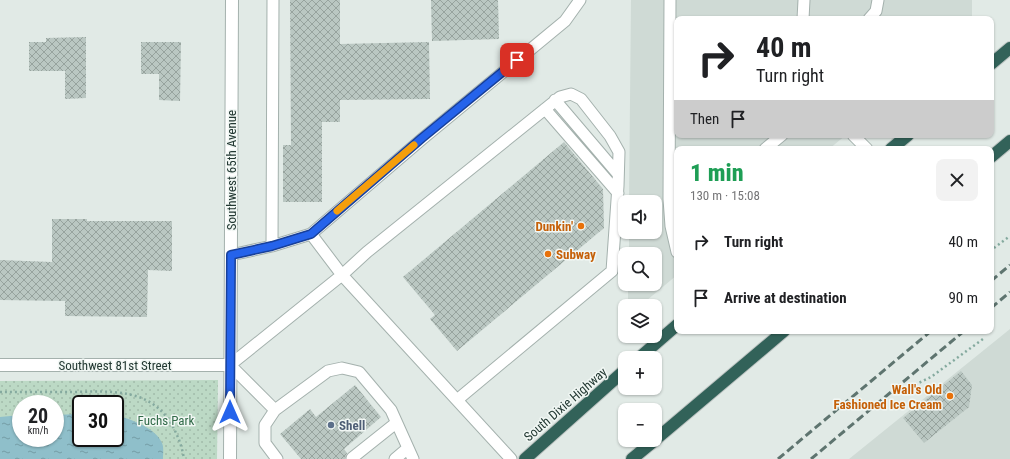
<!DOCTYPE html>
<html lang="en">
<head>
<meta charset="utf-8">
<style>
  :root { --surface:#fff; --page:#f2f2f2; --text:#202124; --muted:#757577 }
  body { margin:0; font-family:"Roboto Condensed",sans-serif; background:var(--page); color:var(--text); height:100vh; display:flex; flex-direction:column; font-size:15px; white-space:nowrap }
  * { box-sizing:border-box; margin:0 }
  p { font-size:13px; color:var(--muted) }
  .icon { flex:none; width:22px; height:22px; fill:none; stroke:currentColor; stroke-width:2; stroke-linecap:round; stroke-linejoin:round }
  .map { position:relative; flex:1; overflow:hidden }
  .side { position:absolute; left:674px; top:146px; width:320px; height:188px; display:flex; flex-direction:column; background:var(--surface); border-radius:8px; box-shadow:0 1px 3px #0004 }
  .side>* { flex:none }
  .banner { position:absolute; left:674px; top:16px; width:320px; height:122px; border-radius:8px; box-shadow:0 1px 3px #0004; background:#fff; color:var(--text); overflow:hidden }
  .tools { position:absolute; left:618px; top:195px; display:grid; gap:8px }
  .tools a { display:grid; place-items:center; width:44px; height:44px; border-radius:8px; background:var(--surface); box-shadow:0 1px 3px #0004; font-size:20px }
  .speed { position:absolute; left:12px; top:395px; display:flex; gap:8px; font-size:20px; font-weight:700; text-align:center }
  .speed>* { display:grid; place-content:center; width:52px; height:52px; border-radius:50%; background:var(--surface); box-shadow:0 1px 3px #0004; line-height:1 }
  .speed small { font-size:10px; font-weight:400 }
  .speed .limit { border:2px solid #111; border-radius:6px; background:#fff; color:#111 }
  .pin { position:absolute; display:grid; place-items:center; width:34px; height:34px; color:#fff; margin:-17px; border-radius:8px; box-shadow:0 2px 6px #0006 }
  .me { position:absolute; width:44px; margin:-22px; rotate:0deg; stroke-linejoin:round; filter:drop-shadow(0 0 3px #0008) }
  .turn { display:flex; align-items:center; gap:14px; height:84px; padding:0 16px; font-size:18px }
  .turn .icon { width:52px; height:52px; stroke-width:2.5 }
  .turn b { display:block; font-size:28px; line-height:34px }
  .then { display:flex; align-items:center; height:38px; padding:0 16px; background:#0003; gap:8px; font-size:15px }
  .round { display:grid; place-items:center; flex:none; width:42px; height:42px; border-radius:8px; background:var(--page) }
  .overview { display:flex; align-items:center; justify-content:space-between; height:68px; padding:0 16px }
  h1 { font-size:24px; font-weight:800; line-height:30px; color:#1e9e55 }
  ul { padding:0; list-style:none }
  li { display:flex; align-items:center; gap:12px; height:56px; padding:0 16px }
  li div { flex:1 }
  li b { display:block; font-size:15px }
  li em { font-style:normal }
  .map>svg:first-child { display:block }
  .built { fill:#cfdad5 }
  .green { fill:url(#green-dots); fill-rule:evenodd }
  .water { fill:url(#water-ripples) }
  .building { fill:url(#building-cross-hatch) }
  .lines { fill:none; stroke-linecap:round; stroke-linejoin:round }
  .lane-casing { stroke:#a4b1ad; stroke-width:13 }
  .street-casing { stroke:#a4b1ad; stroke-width:14 }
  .highway-casing { stroke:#bdc4c2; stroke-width:14 }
  .path { stroke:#85aa9f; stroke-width:2.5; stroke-dasharray:2 3; stroke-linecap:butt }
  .lane { stroke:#fff; stroke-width:11 }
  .street { stroke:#fff; stroke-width:12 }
  .highway { stroke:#326259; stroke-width:12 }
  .rail { stroke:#5e746f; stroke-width:3; stroke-dasharray:8 4; stroke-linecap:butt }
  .route-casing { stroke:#184099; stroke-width:10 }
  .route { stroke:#2563eb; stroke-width:7 }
  .slow { stroke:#f59e0b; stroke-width:7 }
  .food-dot { fill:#e8710a; stroke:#f1f7f4; stroke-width:1.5 }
  .service-dot { fill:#5c6f8a; stroke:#f1f7f4; stroke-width:1.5 }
  .labels { text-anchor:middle; stroke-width:3; stroke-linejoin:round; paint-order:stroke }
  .street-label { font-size:13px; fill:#233933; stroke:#f1f7f4 }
  .food-label { font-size:13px; font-weight:bold; fill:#c56008; stroke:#f1f7f4; text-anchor:end }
  .park-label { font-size:13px; fill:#326b49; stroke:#f1f7f4 }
  .service-label { font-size:13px; font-weight:bold; fill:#4e5e75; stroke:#f1f7f4; text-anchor:start }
</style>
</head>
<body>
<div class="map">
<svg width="1010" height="459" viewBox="0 0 1010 459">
  <defs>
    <pattern id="green-dots" width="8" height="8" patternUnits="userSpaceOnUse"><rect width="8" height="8" fill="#bcd9c5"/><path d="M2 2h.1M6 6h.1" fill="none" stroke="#a1bbaa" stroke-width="1.8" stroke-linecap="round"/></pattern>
    <pattern id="water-ripples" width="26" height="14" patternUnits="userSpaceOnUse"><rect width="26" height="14" fill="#8fbfca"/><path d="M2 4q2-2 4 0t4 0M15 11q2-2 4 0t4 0" fill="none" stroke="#749ca5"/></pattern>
    <pattern id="building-cross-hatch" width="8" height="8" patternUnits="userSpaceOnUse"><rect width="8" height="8" fill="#bac7c2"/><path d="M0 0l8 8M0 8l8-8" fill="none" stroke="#97a39e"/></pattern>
  </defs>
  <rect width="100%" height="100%" fill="#e1eae6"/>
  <!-- built -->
  <path class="built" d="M631,0H972V19H677V135H846L829,149H677V275L640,306H628V284H655V254H629V232H655V202H629Z
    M1010,329V459H849Z"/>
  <!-- green -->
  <path class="green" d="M218,380L217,459H0V381ZM21,404H55V438H21ZM81,404H115V438H81Z"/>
  <!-- water -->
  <path class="water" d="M80,414H81V438H115V415C130,419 155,427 162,443C164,447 163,454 163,459H0V417L21,415V438H55V415Z"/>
  <!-- building -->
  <path class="building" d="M290,0H340V44L429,42L430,99L340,100V122H322V202H283V145H291Z
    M431,0H498L499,39L432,41Z
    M86,37V98L65,99V71H29V42H46V38Z
    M141,42H181L180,101L159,100V74H141Z
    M564,142L603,189L604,228L457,351L430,319L435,315L403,277Z
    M52,219H87V221H172V271L148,270L147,317L65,316V301L0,300V260L52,262Z
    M961,371L972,385L969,407L924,443L903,418Z
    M355,385L381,417L344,449L347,453L345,459H301L280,434L310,409L316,417Z"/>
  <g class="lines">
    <defs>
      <path id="lane" d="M670,0L669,199L671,226L677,252
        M803,19L804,0
        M869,19L876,11L878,0
        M555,100L618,174
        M545,109L618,193
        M853,135L867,149
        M765,149L782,135
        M311,234L342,275L511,459
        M272,246L273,0
        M231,255L272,246L311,234L422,139L565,21L580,0
        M275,410L230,365L342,275L367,252L545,109L560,97L571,94L581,99L610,136L619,152L618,186L612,271L457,400
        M352,458L396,423
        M277,459L265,443V425L275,410L328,371L342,368L359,372L391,410L413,459
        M395,459L408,448"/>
      <path id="street" d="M0,365H230
        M230,459L232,0"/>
      <path id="highway" d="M991,64L1010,48
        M891,149L908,135
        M991,157L1010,141
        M639,358L677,325
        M655,440L784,331
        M525,459L625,370
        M632,459L655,440"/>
    </defs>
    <!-- lane casing -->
    <use href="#lane" class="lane-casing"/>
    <!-- street casing -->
    <use href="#street" class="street-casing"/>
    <!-- highway casing -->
    <use href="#highway" class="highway-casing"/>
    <!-- path -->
    <path class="path" d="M994,248L1010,236
      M906,389L931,377L983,339
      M0,392C24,392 49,392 73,392C113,391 152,388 173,427C179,438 182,447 184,459"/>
    <!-- lane -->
    <use href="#lane" class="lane"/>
    <!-- street -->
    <use href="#street" class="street"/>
    <!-- highway -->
    <use href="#highway" class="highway"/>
    <!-- rail -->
    <path class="rail" d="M991,281L1010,265
      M991,308L1010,292
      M778,459L931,331
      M811,459L964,331"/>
  </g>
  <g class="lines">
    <defs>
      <path id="route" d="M230,412L231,255L272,246L311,234L422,138L517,60"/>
    </defs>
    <!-- route casing -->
    <use href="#route" class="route-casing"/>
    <!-- route -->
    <use href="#route" class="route"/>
    <!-- slow -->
    <path class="slow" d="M337,211L414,145"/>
  </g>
  <!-- markers -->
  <g class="food-dot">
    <circle cx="581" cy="226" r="4"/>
    <circle cx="548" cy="254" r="4"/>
    <circle cx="950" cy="396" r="4"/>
  </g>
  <circle class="service-dot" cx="331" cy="425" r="4"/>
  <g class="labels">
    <!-- street labels -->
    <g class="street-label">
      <text transform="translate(231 170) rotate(-90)" y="5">Southwest 65th Avenue</text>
      <text x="115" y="370">Southwest 81st Street</text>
      <text transform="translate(565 404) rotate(-41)" y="5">South Dixie Highway</text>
    </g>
    <!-- food labels -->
    <g class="food-label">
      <text x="573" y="231">Dunkin'</text>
      <text x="556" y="259" text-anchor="start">Subway</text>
      <text x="942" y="394">Wall's Old<tspan x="942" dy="15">Fashioned Ice Cream</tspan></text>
    </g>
    <!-- park labels -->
    <g class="park-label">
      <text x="166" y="425">Fuchs Park</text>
    </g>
    <!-- service labels -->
    <g class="service-label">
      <text x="339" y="430">Shell</text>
    </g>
  </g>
</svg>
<div class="tools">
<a><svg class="icon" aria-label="sound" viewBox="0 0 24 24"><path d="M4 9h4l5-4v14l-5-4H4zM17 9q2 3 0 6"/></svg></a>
<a><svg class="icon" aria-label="search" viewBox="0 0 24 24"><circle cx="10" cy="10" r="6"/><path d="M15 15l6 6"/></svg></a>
<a><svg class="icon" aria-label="layers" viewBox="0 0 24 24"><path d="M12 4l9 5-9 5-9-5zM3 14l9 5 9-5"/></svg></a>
<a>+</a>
<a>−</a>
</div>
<div class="speed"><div>20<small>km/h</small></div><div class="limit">30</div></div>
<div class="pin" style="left:517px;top:60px;background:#d93025"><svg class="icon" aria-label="arrive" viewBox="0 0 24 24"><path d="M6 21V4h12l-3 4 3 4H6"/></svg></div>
<svg class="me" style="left:230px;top:412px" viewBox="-20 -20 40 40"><path d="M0-17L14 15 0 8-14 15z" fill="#2563eb" stroke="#fff" stroke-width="4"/></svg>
<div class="banner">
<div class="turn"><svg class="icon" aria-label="right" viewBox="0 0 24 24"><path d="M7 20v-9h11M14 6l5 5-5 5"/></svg><div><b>40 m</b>Turn right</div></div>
<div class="then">Then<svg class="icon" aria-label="arrive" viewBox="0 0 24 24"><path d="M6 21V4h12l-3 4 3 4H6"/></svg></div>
</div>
<section class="side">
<div class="overview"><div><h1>1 min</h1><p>130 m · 15:08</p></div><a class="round"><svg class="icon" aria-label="close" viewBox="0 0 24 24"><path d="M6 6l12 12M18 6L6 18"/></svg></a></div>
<ul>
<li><svg class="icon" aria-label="right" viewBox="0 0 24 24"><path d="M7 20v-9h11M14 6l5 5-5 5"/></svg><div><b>Turn right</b></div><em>40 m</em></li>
<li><svg class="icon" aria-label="arrive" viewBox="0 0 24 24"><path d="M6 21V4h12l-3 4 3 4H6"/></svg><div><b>Arrive at destination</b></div><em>90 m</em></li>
</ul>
</section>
</div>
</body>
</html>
